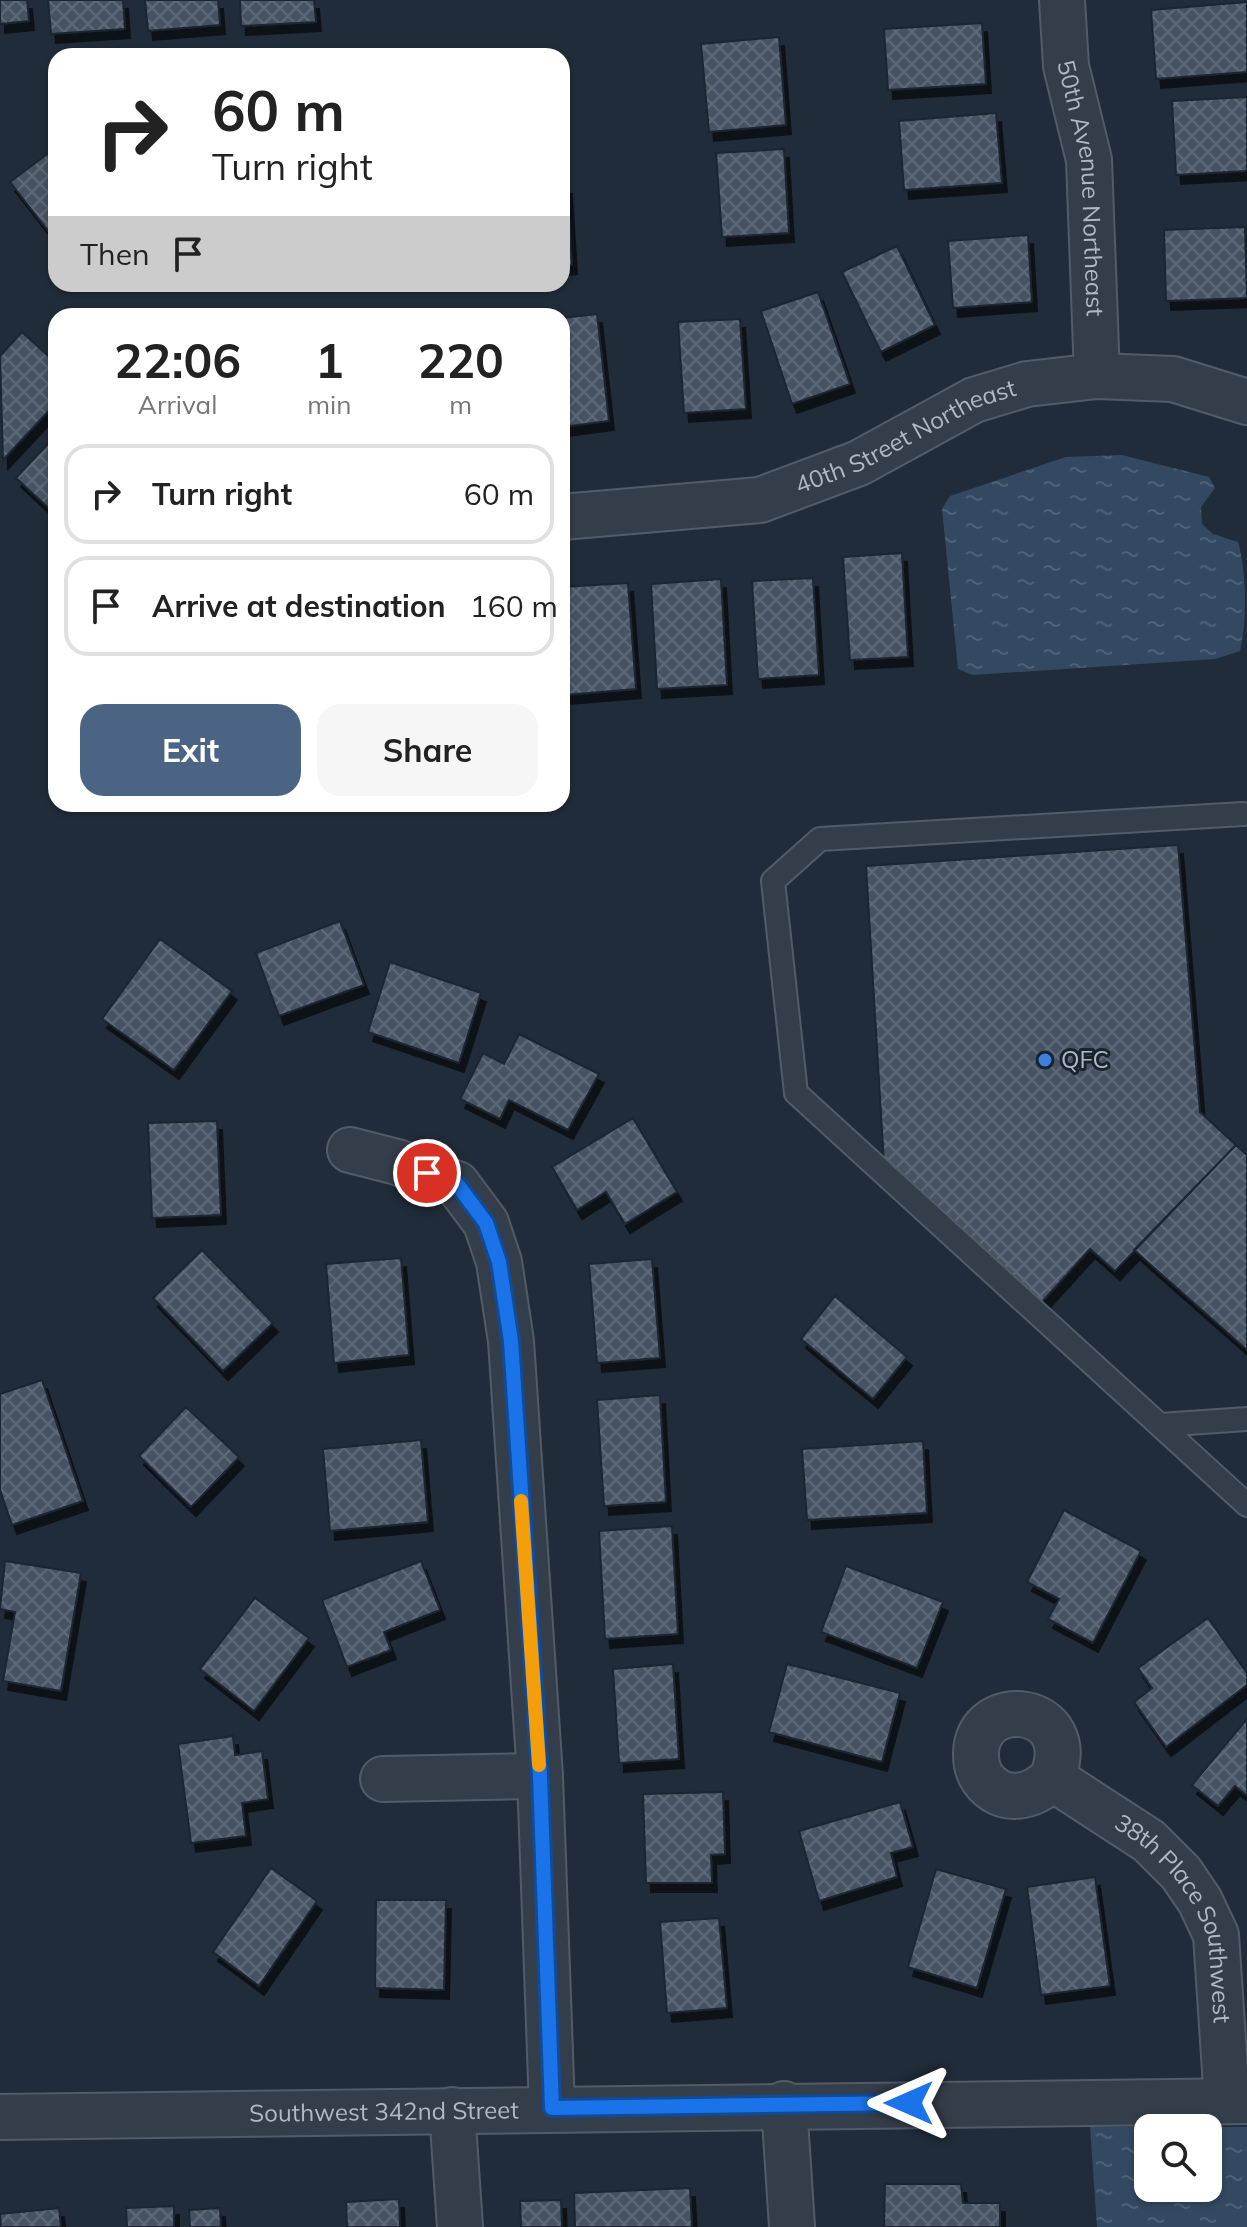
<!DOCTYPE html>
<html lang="en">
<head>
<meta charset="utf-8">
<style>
  :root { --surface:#fff; --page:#f6f6f6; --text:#222; --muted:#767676; --line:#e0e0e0; --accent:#4c6483 }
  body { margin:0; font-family:Mulish,sans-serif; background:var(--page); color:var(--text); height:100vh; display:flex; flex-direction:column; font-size:30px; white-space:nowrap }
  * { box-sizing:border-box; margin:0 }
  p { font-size:26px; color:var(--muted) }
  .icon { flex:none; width:44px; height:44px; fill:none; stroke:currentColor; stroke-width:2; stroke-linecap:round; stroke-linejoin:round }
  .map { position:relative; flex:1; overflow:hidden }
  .details { position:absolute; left:48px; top:308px; width:522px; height:504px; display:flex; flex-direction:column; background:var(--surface); border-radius:24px; box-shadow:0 2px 6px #0004 }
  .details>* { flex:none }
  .hud { position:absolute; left:48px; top:48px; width:522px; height:244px; border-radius:24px; box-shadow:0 2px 6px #0004; background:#fff; color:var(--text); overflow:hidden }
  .tools { position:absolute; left:1134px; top:2114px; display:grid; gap:16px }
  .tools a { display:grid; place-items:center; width:88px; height:88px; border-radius:16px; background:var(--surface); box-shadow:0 2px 6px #0004; font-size:40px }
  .pin { position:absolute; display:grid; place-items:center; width:68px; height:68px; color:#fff; margin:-34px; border:4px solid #fff; border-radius:50%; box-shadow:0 2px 8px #0007 }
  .me { position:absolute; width:88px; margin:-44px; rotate:270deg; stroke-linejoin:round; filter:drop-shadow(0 0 6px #0008) }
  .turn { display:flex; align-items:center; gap:28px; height:168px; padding:0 32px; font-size:36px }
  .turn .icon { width:104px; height:104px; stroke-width:2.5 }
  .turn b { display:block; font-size:56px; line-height:68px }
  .then { display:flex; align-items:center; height:76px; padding:0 32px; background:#0003; gap:16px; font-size:30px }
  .eta { display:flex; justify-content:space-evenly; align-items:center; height:136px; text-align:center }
  .eta b { font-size:48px; font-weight:700; line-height:56px }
  .primary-button { display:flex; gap:16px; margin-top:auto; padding:16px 32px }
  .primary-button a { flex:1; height:92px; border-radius:24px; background:var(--accent); color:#fff; font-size:32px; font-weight:700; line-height:92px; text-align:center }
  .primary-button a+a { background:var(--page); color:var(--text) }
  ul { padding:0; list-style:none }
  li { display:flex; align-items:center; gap:24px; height:100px; margin:0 16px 12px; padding:0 16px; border:4px solid var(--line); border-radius:24px }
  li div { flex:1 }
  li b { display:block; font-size:30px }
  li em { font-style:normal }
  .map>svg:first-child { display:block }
  .water { fill:url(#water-ripples); fill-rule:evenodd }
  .building { fill:url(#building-cross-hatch); stroke:#1b2530; stroke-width:2; filter:url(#shadow) }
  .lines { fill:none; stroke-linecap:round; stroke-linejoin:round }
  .service-casing { stroke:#525c67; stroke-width:26 }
  .minor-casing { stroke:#525c67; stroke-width:48 }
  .service { stroke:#343e4a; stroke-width:22 }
  .minor { stroke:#343e4a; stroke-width:44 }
  .route-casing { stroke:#114b97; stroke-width:20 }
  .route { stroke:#1a73e8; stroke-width:14 }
  .slow { stroke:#f59e0b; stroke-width:14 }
  .shop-dot { fill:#3f7fe0; stroke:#19232e; stroke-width:3 }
  .labels { text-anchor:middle; stroke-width:6; stroke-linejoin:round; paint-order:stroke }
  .street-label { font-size:24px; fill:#afb9c6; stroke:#19232e }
  .poi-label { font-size:24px; fill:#afb9c6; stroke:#19232e; text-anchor:start }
</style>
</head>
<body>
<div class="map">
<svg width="1247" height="2227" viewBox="0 0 1247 2227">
  <defs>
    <pattern id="water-ripples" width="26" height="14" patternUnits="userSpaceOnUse" patternTransform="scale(2)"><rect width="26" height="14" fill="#334961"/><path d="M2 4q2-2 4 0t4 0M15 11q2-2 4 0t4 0" fill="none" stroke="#4e6176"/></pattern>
    <pattern id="building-cross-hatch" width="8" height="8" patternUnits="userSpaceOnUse" patternTransform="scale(2)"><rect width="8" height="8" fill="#465363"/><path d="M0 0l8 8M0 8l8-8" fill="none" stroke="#5e6a78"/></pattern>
    <filter id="shadow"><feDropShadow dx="5" dy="9" stdDeviation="0" flood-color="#0009"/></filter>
  </defs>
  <rect width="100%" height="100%" fill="#202c39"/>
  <!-- water -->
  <path class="water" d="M1122,455L1209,477L1215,488L1201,507L1202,524L1213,534L1238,542C1247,573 1247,622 1240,651L1215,659L973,675L958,669L942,509L950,496L1066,457Z
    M1090,2127H1247V2227H1097ZM1148,2128H1208V2188H1148Z"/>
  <!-- building -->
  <path class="building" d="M0,0H27L29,21L0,24Z
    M48,0H123L125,29L51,34Z
    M145,0H218L220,25L148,31Z
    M240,0H314L316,22L241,26Z
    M1247,2V72L1156,79L1151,10Z
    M982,23L986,84L888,90L884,29Z
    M779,37L786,125L709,132L701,44Z
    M1247,97V171L1176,175L1172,101Z
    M996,113L1002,183L904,190L899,121Z
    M54,149L56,151V241L10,182Z
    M784,149L789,233L722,237L716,153Z
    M562,185H567L572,265L562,266Z
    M1245,227L1247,298L1166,301L1164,230Z
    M1028,235L1032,302L953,308L948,241Z
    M897,246L935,325L881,352L842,272Z
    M818,292L850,384L792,404L761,311Z
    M597,314L609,421L562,427V318Z
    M740,319L746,409L684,413L678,322Z
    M22,332L56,363V403L3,460L0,356Z
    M56,435V515L16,478Z
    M902,553L908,657L850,660L843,557Z
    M813,578L819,675L758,679L752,581Z
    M721,579L727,685L657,689L651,584Z
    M628,583L636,689L565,695L562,587Z
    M1178,845L1200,1112L1236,1145L1115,1271L1090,1249L1041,1303L884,1164L866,866Z
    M340,921L364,985L279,1016L256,953Z
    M160,939L232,991L174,1070L102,1019Z
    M390,962L481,993L459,1063L368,1032Z
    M519,1034L599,1074L568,1130L509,1100L500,1119L460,1099L483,1053L504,1064Z
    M633,1118L677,1192L625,1224L606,1192L577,1210L552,1167Z
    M217,1121L221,1215L152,1218L148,1123Z
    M1236,1145L1247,1155V1350L1134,1250Z
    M202,1250L273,1323L223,1371L153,1298Z
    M401,1258L409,1355L334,1363L326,1264Z
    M652,1259L660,1358L597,1363L589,1264Z
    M835,1296L907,1357L873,1399L801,1339Z
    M42,1380L83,1501L12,1525L0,1490V1394Z
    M660,1395L666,1502L604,1506L597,1400Z
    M186,1407L239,1457L191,1507L139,1456Z
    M421,1440L428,1522L330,1531L323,1449Z
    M923,1441L927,1513L807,1520L802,1449Z
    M1064,1510L1141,1551L1093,1643L1048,1619L1059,1599L1027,1582Z
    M672,1526L678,1634L605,1639L599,1531Z
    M5,1561L81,1573L61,1691L3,1681L15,1612L0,1609Z
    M421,1561L440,1610L384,1632L391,1650L347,1667L322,1600Z
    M846,1566L943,1602L917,1668L821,1632Z
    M255,1598L309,1638L254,1711L200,1669Z
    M1208,1618L1247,1673V1685L1166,1747L1134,1702L1152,1688L1138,1668Z
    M673,1664L679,1759L619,1763L613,1669Z
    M787,1664L900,1693L882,1762L769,1732Z
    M1247,1719V1796L1235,1786L1218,1806L1192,1785Z
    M233,1736L235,1755L262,1751L268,1799L242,1803L246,1836L191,1843L178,1744Z
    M723,1792L725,1854L711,1855L712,1883H646L643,1794Z
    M900,1802L913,1847L891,1853L897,1877L819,1901L799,1831Z
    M271,1868L317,1901L259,1986L213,1952Z
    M936,1869L1006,1889L977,1988L908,1967Z
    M1095,1877L1110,1986L1041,1995L1027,1887Z
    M376,1900H446L444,1990L375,1988Z
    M719,1918L727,2008L667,2013L660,1922Z
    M885,2184H961L963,2203H1000V2227H884Z
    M690,2188L692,2227H575L574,2193Z
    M399,2199L400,2227H347L346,2202Z
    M561,2200L562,2227H521L520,2201Z
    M174,2206V2227H127L126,2208Z
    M59,2208L61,2227H1L0,2214Z
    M220,2208L221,2227H190L189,2210Z"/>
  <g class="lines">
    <defs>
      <path id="service" d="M1243,814L820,839L773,881L796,1093L1247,1505
        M1160,1425L1247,1419"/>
      <g id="minor">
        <path id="s1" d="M1062,0L1066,66L1089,160L1097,376"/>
        <path id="s2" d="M562,517L760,500L859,463L974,400L1027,384L1097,376L1173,379L1247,402"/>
        <path d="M350,1150L397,1162L457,1184L486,1223L499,1262L511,1341L540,1776L552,2108"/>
        <path id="s3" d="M1052,1778C1033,1798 1002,1805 983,1779C978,1772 976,1763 976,1755C975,1692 1083,1703 1052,1778L1149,1841L1181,1873L1200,1901L1216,1935L1227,2101"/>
        <path d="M383,1779L540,1776"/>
        <path d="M784,2104L792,2227"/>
        <path d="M452,2110L460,2227"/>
        <path id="s4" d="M0,2117L1247,2101"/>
      </g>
    </defs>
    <!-- service casing -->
    <use href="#service" class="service-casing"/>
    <!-- minor casing -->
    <use href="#minor" class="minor-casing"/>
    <!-- service -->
    <use href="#service" class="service"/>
    <!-- minor -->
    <use href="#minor" class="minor"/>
  </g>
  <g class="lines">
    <defs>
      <path id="route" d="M427,1173L457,1184L486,1223L499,1262L511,1341L540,1776L552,2108L909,2103"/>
    </defs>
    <!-- route casing -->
    <use href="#route" class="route-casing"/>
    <!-- route -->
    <use href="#route" class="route"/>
    <!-- slow -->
    <path class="slow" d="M521,1501L539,1765"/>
  </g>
  <!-- markers -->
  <circle class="shop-dot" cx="1045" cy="1060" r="8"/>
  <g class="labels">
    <!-- street labels -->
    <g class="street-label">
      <text dy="8" stroke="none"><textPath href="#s1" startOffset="190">50th Avenue Northeast</textPath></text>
      <text dy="8" stroke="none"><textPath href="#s2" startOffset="358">40th Street Northeast</textPath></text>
      <text dy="8" stroke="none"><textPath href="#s3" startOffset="458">38th Place Southwest</textPath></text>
      <text dy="8" stroke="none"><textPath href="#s4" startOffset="384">Southwest 342nd Street</textPath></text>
    </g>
    <!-- poi labels -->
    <g class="poi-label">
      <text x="1061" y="1068">QFC</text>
    </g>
  </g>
</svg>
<div class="tools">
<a><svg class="icon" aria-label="search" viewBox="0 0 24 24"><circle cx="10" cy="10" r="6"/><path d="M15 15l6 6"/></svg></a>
</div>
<div class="pin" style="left:427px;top:1173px;background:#d93025"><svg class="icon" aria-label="arrive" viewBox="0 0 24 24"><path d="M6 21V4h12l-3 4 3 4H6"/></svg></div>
<svg class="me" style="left:909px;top:2103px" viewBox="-20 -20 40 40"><path d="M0-17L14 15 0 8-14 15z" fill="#1a73e8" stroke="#fff" stroke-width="4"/></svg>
<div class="hud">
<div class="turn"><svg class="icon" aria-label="right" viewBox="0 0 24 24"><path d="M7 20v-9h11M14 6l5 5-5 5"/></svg><div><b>60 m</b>Turn right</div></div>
<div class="then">Then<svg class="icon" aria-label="arrive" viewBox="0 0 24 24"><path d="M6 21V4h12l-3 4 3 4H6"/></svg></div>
</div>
<section class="details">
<div class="eta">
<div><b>22:06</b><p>Arrival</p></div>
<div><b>1</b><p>min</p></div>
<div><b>220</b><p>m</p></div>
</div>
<ul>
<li><svg class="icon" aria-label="right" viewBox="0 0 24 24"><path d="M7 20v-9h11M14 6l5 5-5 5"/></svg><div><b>Turn right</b></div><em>60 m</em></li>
<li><svg class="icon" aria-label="arrive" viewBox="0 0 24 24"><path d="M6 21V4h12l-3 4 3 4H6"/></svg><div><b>Arrive at destination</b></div><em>160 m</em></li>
</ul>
<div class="primary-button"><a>Exit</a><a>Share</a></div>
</section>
</div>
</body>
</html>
